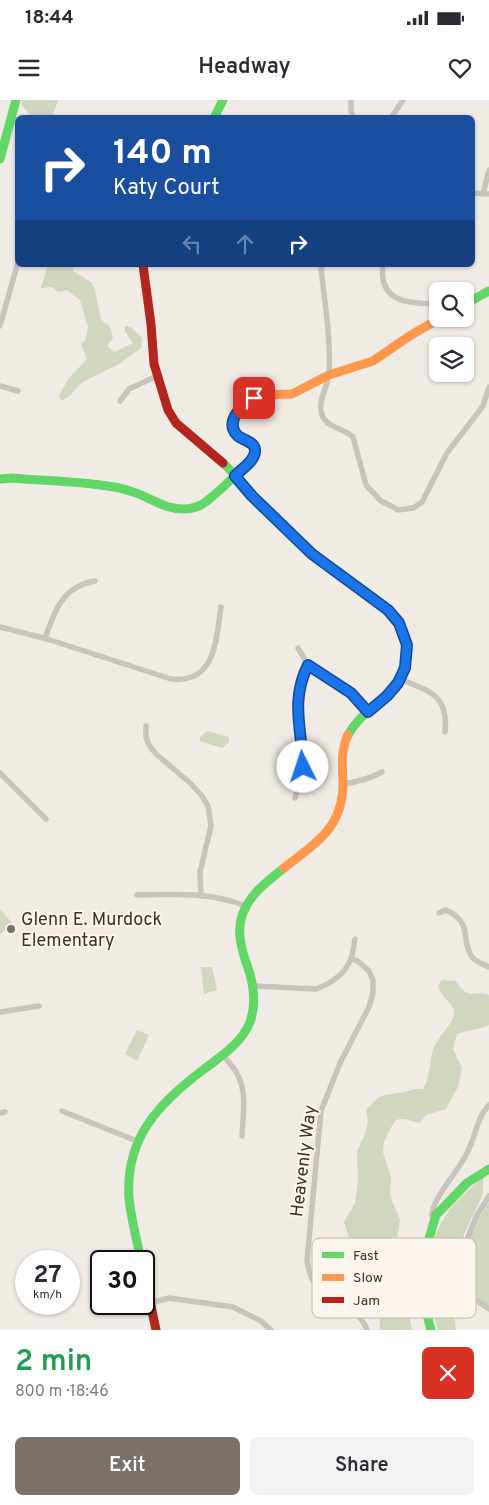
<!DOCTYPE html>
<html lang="en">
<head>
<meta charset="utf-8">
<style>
  :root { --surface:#fff; --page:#f2f2f3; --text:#2b2b33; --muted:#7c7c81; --accent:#7a716c }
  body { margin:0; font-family:Overpass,sans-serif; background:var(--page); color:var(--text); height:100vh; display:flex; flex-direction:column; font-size:19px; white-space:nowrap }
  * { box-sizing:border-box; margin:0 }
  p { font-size:16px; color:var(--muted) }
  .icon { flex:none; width:28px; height:28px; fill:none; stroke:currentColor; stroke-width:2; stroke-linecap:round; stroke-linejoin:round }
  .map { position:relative; height:1230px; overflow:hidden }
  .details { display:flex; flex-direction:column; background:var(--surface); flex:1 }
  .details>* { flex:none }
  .top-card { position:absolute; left:15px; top:15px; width:460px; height:152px; border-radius:8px; box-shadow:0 1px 4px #0004; background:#1a4fa0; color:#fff; overflow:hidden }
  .tools { position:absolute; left:429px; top:182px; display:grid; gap:10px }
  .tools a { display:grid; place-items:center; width:45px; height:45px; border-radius:8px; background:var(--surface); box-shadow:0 1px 4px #0004; font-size:25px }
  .speed { position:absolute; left:15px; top:1150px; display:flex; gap:10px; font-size:25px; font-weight:700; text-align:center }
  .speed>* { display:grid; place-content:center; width:65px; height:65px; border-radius:50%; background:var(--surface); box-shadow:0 1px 4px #0004; line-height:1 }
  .speed small { font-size:12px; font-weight:400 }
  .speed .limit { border:2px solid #111; border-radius:8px; background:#fff; color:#111 }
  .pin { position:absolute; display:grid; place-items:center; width:42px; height:42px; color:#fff; margin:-21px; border-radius:10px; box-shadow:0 2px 8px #0006 }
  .me { position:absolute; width:55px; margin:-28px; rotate:356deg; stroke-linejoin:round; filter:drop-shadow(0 0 4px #0008) }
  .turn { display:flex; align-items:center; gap:18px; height:105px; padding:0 15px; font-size:22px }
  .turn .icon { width:65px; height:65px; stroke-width:2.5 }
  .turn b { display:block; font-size:35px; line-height:42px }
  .lanes { display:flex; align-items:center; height:48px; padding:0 15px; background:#0003; justify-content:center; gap:25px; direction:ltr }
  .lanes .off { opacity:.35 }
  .round { display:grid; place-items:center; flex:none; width:52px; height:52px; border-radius:8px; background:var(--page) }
  .headline { display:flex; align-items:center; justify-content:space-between; height:85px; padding:0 15px }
  h1 { font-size:30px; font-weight:600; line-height:38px; color:#1e9e55 }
  .button { display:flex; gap:10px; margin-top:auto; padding:10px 15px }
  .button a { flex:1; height:58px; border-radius:8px; background:var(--accent); color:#fff; font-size:20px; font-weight:600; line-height:58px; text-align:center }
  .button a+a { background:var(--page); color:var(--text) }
  .status { display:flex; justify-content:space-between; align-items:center; height:35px; padding:0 25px; background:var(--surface); direction:ltr }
  .status svg { height:14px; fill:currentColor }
  header { display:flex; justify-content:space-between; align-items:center; height:65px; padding:0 15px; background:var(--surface); font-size:22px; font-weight:600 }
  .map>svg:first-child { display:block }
  .green { fill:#d1d6bf }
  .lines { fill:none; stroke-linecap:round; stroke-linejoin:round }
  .street { stroke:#c9c3be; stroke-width:5.5 }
  .fast { stroke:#63d668; stroke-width:9 }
  .slow { stroke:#ff974d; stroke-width:9 }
  .jam { stroke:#b3261e; stroke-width:9 }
  .route-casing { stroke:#114b97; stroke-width:12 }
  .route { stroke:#1a73e8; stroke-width:9 }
  .poi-dot { fill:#7a716c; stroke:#fbf5ee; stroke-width:2 }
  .labels { text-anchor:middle; stroke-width:4; stroke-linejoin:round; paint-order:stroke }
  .poi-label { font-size:18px; fill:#3b302b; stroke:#fbf5ee; text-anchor:start }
  .street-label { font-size:18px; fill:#3b302b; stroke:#fbf5ee }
  .key { fill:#fbf5ee; stroke:#c1bab4; stroke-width:1 }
  .key-label { font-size:14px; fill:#3b302b }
</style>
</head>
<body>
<div class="status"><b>18:44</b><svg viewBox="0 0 49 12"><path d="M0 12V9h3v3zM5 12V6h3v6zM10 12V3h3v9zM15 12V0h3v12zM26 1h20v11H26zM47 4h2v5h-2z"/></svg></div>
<header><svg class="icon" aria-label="menu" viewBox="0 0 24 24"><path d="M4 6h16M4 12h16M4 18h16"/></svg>Headway<svg class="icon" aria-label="heart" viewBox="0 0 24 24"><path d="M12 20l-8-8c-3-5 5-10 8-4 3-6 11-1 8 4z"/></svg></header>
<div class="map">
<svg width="489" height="1230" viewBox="0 0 489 1230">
  <rect width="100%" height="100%" fill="#f0ebe5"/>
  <!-- green -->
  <path class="green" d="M22,0H57L58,1L52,17L32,18L21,4Z
    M49,165H73V171L91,182L95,190L101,220L110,226L113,238L107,246L114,252L133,243L125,232V226L131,227L142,238L141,248L119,264L81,283L70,296L62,301L59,296L68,279L87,259L81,244L85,241L88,227L80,200L67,190L58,192L52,187L41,188L47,168Z
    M207,631L229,637V642L222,648L200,641V637Z
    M0,809L13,824L0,834Z
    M201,867H212L217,890L204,894Z
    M442,880L456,881C469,902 473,889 489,895V925C479,930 468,930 457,934L453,949L462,968L458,987L446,1009L426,1015L420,1023C411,1022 406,1017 396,1020L390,1029L384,1042L383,1052L391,1077L390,1095L400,1120L397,1139L387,1141L381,1149L379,1160L385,1173L406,1196L412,1230H380L379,1199L358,1166L344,1122L355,1103L358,1081L357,1051L365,1034L368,1021L366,1010C380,995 380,995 400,993C409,992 412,988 423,989C432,975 428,959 435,945C440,934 455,923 454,911C453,903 441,898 438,886Z
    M137,930L149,935L137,961L125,954Z
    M483,1077V1094L464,1134L462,1172L454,1190L453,1200L456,1230H438C433,1213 425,1191 426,1174C428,1154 436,1128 448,1112C458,1099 471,1088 483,1077Z
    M489,1102V1206L474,1195L469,1189L472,1170L469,1141L474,1126Z"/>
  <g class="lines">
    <!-- street -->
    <path class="street" d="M351,0V10L353,18
      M391,18L403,0
      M472,93L489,94
      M483,94L489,70
      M323,165L321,169C325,204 331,239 329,274C328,287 317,301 322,315C327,328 344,328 353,337L366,385L381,401L393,407L398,410L413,408L422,402L447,353L483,306L489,287
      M383,165C378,203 409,203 438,204
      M0,226L18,162
      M0,286L18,291
      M120,301L129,289L157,276
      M0,527L47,539L171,579C216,584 216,539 221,507
      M45,539C54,511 63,486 95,481
      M298,548L308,565L351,593L368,612
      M400,579C429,591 449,595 445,632
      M146,626V637L149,645L156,654L189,682L202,696L208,706L211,726L200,772L201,796
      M0,673L46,719
      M343,684C358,682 369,679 382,672
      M295,698C298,688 302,678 302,668C306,627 287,607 308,565
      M137,795C173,794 212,792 245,806
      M439,813L446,810C474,823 460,840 472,857C476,862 483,864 489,867
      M351,858L359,862L369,871L373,880V893L369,907L340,963L321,1011L307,1161C315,1212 357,1199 367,1230
      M254,886L316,889C330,884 346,874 351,858C353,852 354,845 355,839
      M0,912L39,906
      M223,955C227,960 231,965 235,970C248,990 243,1013 242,1036
      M62,1011L137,1041
      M0,1013L5,1012
      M489,1096L476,1117L466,1142L471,1168L466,1186L467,1191L473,1198L489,1209
      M433,1120C427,1107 451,1079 458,1068C463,1060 468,1053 471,1044C477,1029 478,1017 489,1005
      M150,1203L169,1198L233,1207L261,1221L271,1230"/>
    <!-- fast -->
    <path class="fast" d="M214,18L223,0
      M0,59L16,0
      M465,204L489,191
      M223,363C234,373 242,384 251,394C270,414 291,435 311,453C336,475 379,496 398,522C405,531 409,546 406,558C397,600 366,603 348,635
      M0,379L12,378C43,381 76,381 107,386C115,387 125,389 133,392C152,398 165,410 186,409C191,409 196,407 201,405C210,400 253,361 255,352C256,341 240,339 235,332C225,318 246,302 257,298
      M141,1161C137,1140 131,1119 129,1098C125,1038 159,1003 203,970C220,957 242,943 250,922C256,906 254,889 250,874C246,862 241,850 240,837C236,805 262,785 284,768
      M431,1230L423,1199L420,1169L436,1115L467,1083L489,1069"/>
    <!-- slow -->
    <path class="slow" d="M257,298L263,295L292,294L329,275L373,261L411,235L439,219
      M284,768C317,742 344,727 343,681C342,666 341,649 348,635"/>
    <!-- jam -->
    <path class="jam" d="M143,165L151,224L154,264L168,310L176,323L223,363
      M144,1172L156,1230"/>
  </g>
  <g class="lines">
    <defs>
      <path id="route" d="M254,298C243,304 224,321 237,335C243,341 256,341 255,352C254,362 241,369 235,376L252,396L312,454L388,510L399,523L407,545L405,568L398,583L387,596L368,612L351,593L308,565C290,601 302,629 303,667"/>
    </defs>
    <!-- route casing -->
    <use href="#route" class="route-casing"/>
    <!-- route -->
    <use href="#route" class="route"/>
  </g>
  <!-- markers -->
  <circle class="poi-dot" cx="11" cy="829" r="5"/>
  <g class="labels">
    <!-- poi labels -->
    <g class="poi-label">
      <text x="21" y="825">Glenn E. Murdock<tspan x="21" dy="21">Elementary</tspan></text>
    </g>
    <!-- street labels -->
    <g class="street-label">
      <text transform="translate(303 1061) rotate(-83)" y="6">Heavenly Way</text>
    </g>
  </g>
  <!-- legend -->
  <rect x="312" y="1138" width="164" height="80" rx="8" class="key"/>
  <rect x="322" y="1152" width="22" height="6" fill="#63d668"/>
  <rect x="322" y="1174" width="22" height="7" fill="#ff974d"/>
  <rect x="322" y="1197" width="22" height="6" fill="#b3261e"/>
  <g class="key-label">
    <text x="353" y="1160">Fast</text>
    <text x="353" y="1182">Slow</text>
    <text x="353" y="1205">Jam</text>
  </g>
</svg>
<div class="tools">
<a><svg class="icon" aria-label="search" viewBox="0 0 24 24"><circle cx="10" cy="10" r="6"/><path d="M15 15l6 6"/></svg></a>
<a><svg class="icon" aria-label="layers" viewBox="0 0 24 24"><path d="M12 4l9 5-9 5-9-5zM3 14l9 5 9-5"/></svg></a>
</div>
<div class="speed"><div>27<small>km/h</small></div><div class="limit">30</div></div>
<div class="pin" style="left:254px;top:298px;background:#d93025"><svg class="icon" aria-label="arrive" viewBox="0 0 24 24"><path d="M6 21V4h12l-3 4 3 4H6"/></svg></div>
<svg class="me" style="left:303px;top:667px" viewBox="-20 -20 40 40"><circle r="19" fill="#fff"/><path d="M0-13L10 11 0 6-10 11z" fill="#1a73e8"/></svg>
<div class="top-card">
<div class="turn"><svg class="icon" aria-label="right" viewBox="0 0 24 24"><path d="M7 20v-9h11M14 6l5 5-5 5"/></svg><div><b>140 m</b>Katy Court</div></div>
<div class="lanes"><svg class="icon off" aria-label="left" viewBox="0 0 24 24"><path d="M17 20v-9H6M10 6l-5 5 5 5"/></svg><svg class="icon off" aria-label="ahead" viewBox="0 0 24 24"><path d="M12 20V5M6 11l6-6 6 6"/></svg><svg class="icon" aria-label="right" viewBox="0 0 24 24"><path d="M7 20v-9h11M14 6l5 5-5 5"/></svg></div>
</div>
</div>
<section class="details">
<div class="headline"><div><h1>2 min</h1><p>800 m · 18:46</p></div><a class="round" style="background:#d93025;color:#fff"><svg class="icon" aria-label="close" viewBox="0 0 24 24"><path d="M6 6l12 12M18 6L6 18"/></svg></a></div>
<div class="button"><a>Exit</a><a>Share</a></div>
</section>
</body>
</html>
